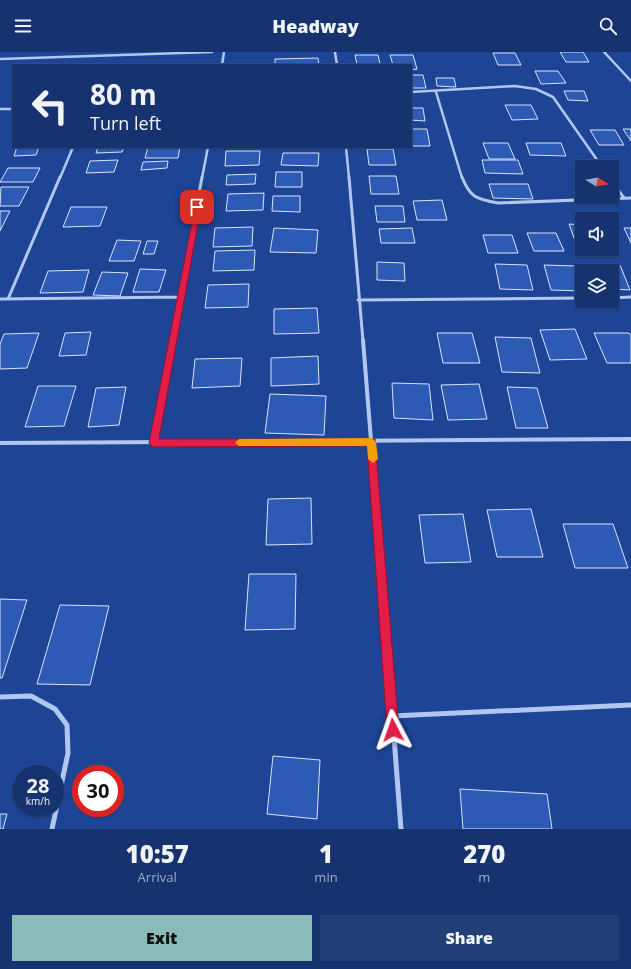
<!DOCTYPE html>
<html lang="en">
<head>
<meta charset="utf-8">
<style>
  :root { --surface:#163370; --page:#233f78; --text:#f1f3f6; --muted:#9eaac3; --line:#354e83; --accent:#8bbbb9 }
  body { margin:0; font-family:"Open Sans",sans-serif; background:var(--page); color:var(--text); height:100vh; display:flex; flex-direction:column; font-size:15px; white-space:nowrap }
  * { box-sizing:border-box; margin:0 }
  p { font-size:13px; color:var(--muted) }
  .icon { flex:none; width:22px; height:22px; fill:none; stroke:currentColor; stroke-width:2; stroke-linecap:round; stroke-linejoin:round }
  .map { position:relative; height:777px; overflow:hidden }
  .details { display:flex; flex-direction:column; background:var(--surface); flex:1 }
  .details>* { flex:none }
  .hud { position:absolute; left:12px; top:12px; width:400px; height:84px; border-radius:0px; box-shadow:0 1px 3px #0004,0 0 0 1px var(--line); background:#163370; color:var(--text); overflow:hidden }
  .needle { width:26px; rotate:101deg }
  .controls { position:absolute; left:575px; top:108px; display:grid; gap:8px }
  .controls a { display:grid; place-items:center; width:44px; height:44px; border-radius:0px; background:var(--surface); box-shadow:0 1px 3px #0004,0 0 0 1px var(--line); font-size:20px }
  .speed { position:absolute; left:12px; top:713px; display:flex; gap:8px; font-size:20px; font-weight:700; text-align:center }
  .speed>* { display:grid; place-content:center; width:52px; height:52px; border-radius:50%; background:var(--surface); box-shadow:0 1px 3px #0004,0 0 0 1px var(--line); line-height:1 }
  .speed small { font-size:10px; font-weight:400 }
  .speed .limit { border:6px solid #d22; background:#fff; color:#111 }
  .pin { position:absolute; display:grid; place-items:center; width:34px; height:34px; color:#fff; margin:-17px; border-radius:8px; box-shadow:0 2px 6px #0006 }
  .me { position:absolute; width:44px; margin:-22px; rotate:356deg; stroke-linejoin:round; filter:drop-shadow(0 0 3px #0008) }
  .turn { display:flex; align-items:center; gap:14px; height:84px; padding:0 12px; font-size:18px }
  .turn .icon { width:52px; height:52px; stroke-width:2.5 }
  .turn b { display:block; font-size:28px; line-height:34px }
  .eta { display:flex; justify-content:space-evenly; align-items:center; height:68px; text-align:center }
  .eta b { font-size:24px; font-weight:800; line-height:28px }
  .cta { display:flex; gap:8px; margin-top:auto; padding:8px 12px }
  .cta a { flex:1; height:46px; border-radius:0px; background:var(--accent); color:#111; font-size:16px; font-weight:800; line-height:46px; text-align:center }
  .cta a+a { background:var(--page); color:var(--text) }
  header { display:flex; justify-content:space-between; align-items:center; height:52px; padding:0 12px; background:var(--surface); font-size:18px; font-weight:800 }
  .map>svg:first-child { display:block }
  .building { fill:#2d5ab4; stroke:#d8e4fb }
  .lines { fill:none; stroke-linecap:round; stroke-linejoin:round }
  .street-far3 { stroke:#b2c7ef; stroke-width:2.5 }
  .street-far2 { stroke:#b2c7ef; stroke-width:3 }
  .street-far1 { stroke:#b2c7ef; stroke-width:4 }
  .street { stroke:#b2c7ef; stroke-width:5 }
  .route { fill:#e11d48; stroke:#92132f }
  .slow { fill:#f59e0b }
</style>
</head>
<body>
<header><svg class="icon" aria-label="menu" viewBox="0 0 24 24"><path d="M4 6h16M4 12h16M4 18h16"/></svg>Headway<svg class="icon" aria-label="search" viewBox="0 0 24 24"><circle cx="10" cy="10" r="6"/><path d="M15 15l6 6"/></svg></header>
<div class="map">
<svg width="631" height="777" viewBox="0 0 631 777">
  <rect width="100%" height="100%" fill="#1e4496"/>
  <!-- building -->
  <path class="building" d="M560,0H583L589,10H566Z
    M493,1H515L521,13H498Z
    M355,3H378L380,12L357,13Z
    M390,3H413L417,17L411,18V13H393Z
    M318,6L319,13H275V7Z
    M535,19H558L566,31L541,32Z
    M411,23H423L426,36H411Z
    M436,26H454L456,35L437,34Z
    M564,39H584L588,49L568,48Z
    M505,53H531L538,67L512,68Z
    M411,56H423L425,69L411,68Z
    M411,77H427L430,94H411Z
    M623,77H631V89Z
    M590,78H615L624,93H599Z
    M483,91H508L515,107H489Z
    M526,91H561L566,104L530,103Z
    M17,95H39L36,103L14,104Z
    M98,95H124L122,100L96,101Z
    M148,95H180L178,106H145Z
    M367,97H393L396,113H369Z
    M226,99H260L259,113L225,114Z
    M283,101H319L318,114L281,113Z
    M118,108L114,120L86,121L90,109Z
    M482,108H518L523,122L485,121Z
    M168,109L167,116L141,118L143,110Z
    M8,116H40L33,130H0Z
    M276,120H302V135H275Z
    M256,122L255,132L226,133L227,123Z
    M369,124H396L399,142H371Z
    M489,132H528L533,147L493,146Z
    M1,135H29L19,154H0Z
    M264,141L263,158L226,159L228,142Z
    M273,144H300V160L272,159Z
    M442,148L447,168H417L413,149Z
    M375,154H403L405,170H377Z
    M71,155H107L100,174L63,175Z
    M0,159H10L0,179Z
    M569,172L582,173V197H578Z
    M253,175L252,194L213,195L215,176Z
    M274,176L318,178L316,201L270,200Z
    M412,176L415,191H381L379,177Z
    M624,176H631V191Z
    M527,181H556L564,199H534Z
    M483,183H512L518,201H488Z
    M117,188L141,189L134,209H109Z
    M147,189H158L154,202H143Z
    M255,198L254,218L213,219L215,199Z
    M377,210L404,211L405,229L377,228Z
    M495,212L527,213L533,238L500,237Z
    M588,212L620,213L630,238L612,237V219H591Z
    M544,213L576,214L582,232V239L551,238Z
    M140,217L166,218L159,240H133Z
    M89,218L83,240L40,241L48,219Z
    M102,220L128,221L120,244L93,243Z
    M249,232L248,255L205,256L208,233Z
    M317,256L319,281L274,282V257Z
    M575,277L587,307L550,308L540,278Z
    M91,280L86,303L59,304L65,281Z
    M39,281L27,316L0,317V292L4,282Z
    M437,281H472L480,311H443Z
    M594,281H629L631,284V311H607Z
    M495,285L531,286L540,321L502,320Z
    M318,304L319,332L271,334V306Z
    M242,306L240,334L192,336L195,307Z
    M392,331L429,332L433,368L394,366Z
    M479,332L487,367L448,368L441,333Z
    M38,334H76L64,374L25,375Z
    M126,335L119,373L88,375L96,336Z
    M507,335L537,336L548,376H516Z
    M270,342L326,344L324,383L265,381Z
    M311,446L312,492L266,493L268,447Z
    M531,457L543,505H497L487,458Z
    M463,462L471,510L425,511L419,463Z
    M563,472H613L628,516H575Z
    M249,522H296L295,577L245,578Z
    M0,547L27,548L2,626H0Z
    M60,553L109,554L90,633L37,632Z
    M273,704L320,708L317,767L267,762Z
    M460,737L547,742L552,777H463Z
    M0,762H7L3,777H0Z"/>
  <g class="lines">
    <!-- street-far3 -->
    <path class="street-far3" d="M335,0L337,13
      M604,0L631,29
      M0,7L212,0
      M222,13L224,0
      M411,40L515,34L536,37L553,45L602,115
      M436,40L462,126
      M0,57H13
      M346,95L349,126
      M60,126L73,95
      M202,126L208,95"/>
    <!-- street-far2 -->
    <path class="street-far2" d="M349,125L363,289
      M462,125C470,146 477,147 498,151L631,146
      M612,129L624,146
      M612,246L631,245
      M0,247L181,245
      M8,247L60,125
      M358,248L582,246
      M172,289L202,125"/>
    <!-- street-far1 -->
    <path class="street-far1" d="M363,288L380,501
      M0,391L631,387
      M153,391L172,288"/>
    <!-- street -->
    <path class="street" d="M380,500L401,777
      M0,645L31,644L55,657L67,673L68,701L52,777
      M392,664L631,653"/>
  </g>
  <!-- route -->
  <path class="route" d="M195,154L201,155L159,387H375L399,678L397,682L393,684L389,682L387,678L367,394L153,395L149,391Z"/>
  <!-- slow -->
  <path class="slow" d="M372,386L376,390L378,407L373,411L368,407L367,394H239L235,391L239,387Z"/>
</svg>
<div class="controls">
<a><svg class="needle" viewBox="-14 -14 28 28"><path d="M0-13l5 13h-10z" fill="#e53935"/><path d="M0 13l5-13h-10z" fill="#9eaac3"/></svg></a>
<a><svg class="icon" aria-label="sound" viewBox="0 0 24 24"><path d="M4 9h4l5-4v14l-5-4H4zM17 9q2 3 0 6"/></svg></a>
<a><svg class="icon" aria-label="layers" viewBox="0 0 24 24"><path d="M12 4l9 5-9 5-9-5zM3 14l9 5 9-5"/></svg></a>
</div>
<div class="speed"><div>28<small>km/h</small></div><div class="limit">30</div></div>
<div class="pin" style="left:197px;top:155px;background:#d93025"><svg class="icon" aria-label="arrive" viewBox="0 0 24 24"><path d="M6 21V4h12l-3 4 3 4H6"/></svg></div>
<svg class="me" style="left:393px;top:678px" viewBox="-20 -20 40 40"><path d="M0-17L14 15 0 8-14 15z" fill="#e11d48" stroke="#fff" stroke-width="4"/></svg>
<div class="hud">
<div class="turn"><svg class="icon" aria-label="left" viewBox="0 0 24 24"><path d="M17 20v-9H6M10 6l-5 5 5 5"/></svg><div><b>80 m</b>Turn left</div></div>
</div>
</div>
<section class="details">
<div class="eta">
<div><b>10:57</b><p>Arrival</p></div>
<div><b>1</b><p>min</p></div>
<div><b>270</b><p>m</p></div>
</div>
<div class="cta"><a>Exit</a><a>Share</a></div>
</section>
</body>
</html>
